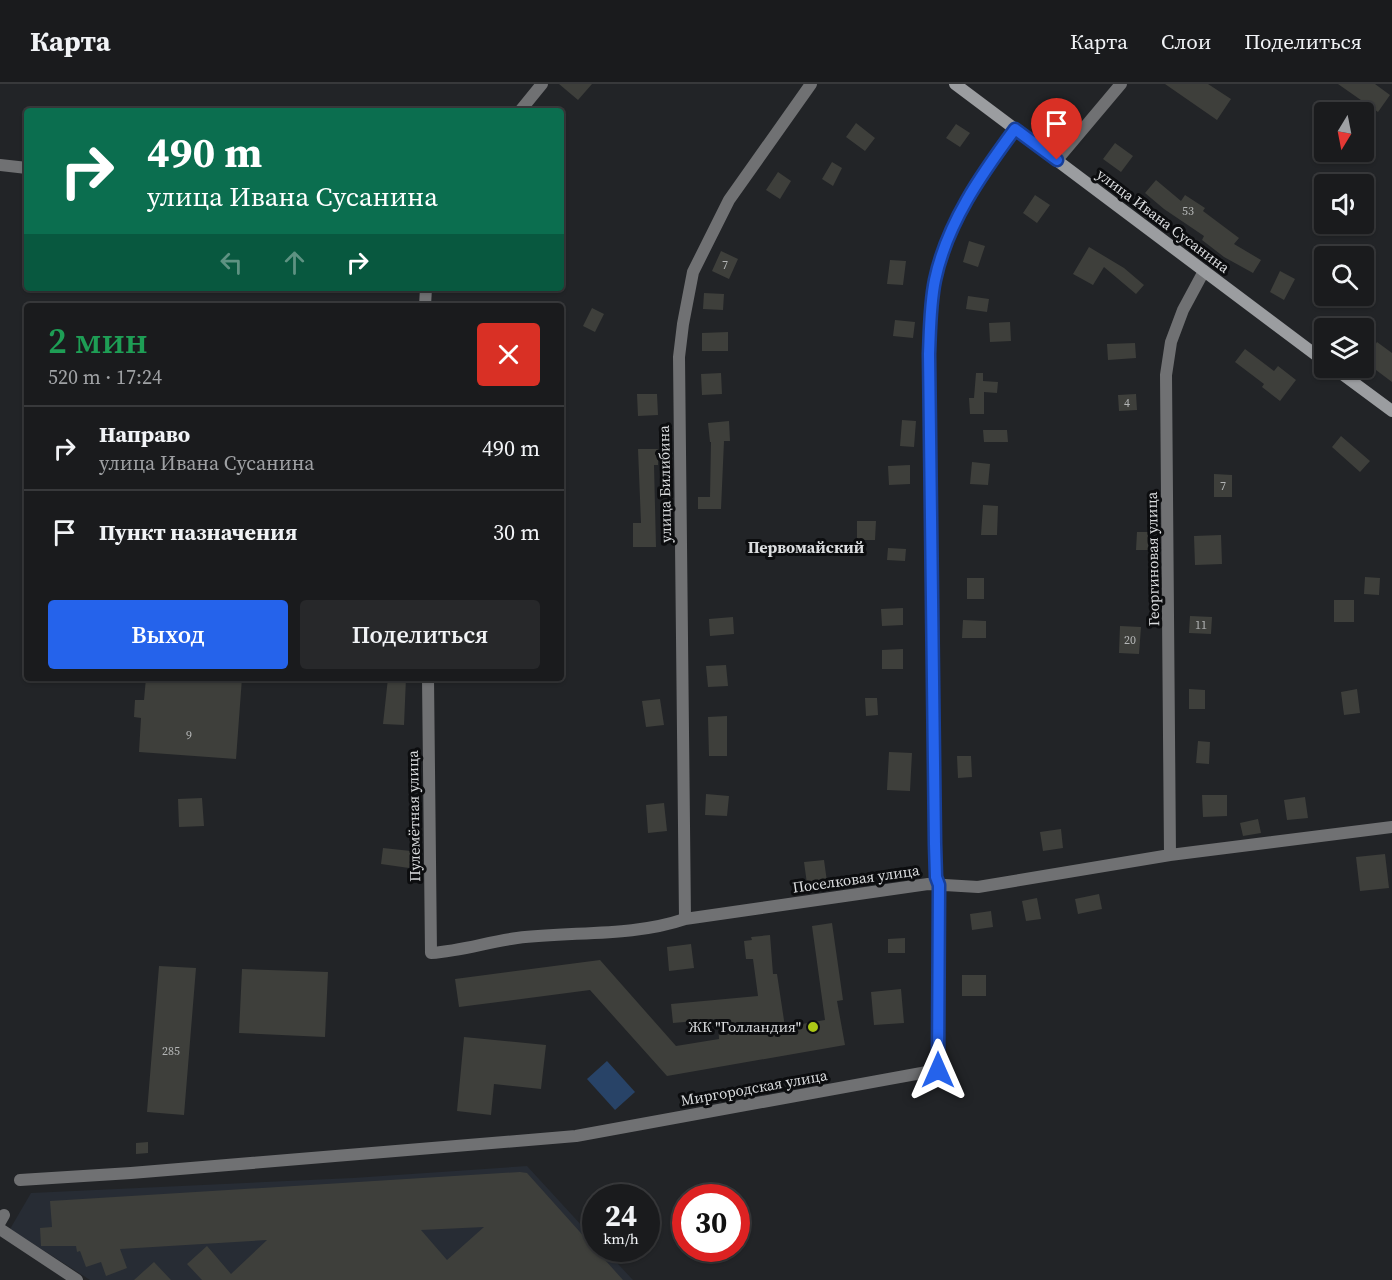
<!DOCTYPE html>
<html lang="ru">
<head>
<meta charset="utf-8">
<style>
  :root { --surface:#1a1b1d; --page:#27282a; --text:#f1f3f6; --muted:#9fa1a4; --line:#38393b; --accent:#2563eb }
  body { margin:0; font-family:"Source Serif 4",serif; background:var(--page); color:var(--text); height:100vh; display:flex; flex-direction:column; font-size:22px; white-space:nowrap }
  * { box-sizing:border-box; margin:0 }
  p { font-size:20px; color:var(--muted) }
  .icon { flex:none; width:33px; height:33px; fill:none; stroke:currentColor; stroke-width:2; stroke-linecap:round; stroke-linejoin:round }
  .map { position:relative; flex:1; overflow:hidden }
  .drawer { position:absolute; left:24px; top:219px; width:540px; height:378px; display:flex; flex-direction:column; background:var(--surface); border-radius:6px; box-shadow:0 2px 4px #0004,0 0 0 2px var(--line) }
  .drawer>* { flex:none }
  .hud { position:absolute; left:24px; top:24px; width:540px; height:183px; border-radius:6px; box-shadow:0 2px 4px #0004,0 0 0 2px var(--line); background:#0b6e4f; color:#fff; overflow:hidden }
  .needle { width:39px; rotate:190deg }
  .fabs { position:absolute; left:1314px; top:18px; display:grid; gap:12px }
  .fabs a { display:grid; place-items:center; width:60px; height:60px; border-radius:6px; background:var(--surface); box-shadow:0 2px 4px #0004,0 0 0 2px var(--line); font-size:30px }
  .speed { position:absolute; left:582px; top:1100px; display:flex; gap:12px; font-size:30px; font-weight:700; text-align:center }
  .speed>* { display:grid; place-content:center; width:78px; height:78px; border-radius:50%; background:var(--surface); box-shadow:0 2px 4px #0004,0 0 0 2px var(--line); line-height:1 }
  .speed small { font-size:15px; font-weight:400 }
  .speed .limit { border:9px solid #d22; background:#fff; color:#111 }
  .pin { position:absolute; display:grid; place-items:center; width:51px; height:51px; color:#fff; margin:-62px -26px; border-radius:50% 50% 50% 0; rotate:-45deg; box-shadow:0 0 6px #0007 }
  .pin .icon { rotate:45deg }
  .me { position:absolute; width:66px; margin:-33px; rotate:0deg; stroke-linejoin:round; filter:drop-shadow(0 0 4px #0008) }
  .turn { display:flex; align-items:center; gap:21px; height:126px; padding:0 24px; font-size:27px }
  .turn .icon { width:78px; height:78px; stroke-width:2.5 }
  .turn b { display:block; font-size:42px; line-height:51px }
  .lanes { display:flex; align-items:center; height:57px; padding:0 24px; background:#0003; justify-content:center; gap:30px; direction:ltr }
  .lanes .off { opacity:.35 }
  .round { display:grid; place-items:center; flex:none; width:63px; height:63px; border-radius:6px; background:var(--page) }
  .overview { display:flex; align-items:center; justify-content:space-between; height:102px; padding:0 24px }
  h1 { font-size:36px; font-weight:600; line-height:45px; color:#1e9e55 }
  .button { display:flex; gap:12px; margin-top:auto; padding:12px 24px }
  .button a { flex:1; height:69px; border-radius:6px; background:var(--accent); color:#fff; font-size:24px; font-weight:600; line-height:69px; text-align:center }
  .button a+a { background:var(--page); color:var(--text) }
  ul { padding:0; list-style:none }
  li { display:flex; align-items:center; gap:18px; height:84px; padding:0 24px; border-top:2px solid var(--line) }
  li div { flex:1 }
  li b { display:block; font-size:22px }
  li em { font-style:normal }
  header { display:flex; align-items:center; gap:36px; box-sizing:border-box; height:84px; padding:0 30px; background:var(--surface); border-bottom:2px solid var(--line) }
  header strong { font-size:28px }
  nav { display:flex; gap:33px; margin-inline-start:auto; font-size:21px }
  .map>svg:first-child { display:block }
  .built { fill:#272c34 }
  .green { fill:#284367 }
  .building { fill:#3e3f3b; fill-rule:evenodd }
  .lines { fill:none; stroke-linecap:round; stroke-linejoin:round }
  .street { stroke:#707173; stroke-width:12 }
  .secondary { stroke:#9b9da0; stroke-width:12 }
  .route-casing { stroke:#184099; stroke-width:15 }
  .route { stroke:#2563eb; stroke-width:10 }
  .poi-dot { fill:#abc716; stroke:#0c0d0f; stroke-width:2 }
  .labels { text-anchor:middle; stroke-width:6; stroke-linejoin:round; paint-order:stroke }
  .number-label { font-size:12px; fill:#b4b6b6 }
  .street-label { font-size:15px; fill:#dbdddf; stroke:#0c0d0f }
  .poi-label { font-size:15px; fill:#dbdddf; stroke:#0c0d0f; text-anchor:end }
  .neighbourhood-label { font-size:16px; font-weight:bold; fill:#dbdddf; stroke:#0c0d0f }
</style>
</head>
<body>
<header>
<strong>Карта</strong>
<nav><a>Карта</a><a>Слои</a><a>Поделиться</a></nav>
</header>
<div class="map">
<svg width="1392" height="1196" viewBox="0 0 1392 1196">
  <rect width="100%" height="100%" fill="#222427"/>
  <!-- built -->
  <path class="built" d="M527,1082L595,1156L596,1164H603L633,1196H90L10,1145L31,1109L353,1094Z"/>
  <!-- green -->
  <path class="green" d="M607,977L635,1008L615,1026L587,995Z"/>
  <!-- building -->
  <path class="building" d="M559,0H592L578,16Z
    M1165,0H1208L1231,15L1217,36Z
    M1338,0H1375L1390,11L1378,28Z
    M1050,19L1069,31L1058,49L1038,36Z
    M856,39L875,54L865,67L846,53Z
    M956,40L970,49L960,63L946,54Z
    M1115,59L1133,72L1121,88L1103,75Z
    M832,78L842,84L833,102L822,95Z
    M778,88L791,97L780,115L766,106Z
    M1156,96L1181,117L1185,111L1205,124L1203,127L1239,154L1234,160L1261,176L1253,189L1224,173L1202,156L1204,152L1164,125L1145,109Z
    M1035,111L1050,121L1037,139L1023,129Z
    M969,157L985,162L978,183L963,178Z
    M1089,163L1124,184L1144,201L1136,210L1104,183L1093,201L1073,190Z
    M721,167L738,175L729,195L712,187Z
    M890,176L906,177L903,201L887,200Z
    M1280,187L1295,195L1284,216L1270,208Z
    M704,209L724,210L723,226L703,225Z
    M968,212L989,215L987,228L966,225Z
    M592,224L604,230L595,248L583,242Z
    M895,236L915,238L913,254L893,252Z
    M1010,238L1011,257L990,258L989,239Z
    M728,248V267H702V249Z
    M1377,258L1392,269V298L1364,277Z
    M1135,259L1136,274L1108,276L1107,260Z
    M1245,265L1274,287L1278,282L1296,296L1280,317L1262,303L1264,300L1235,278Z
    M721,289L722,310L702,311L701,290Z
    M976,289H983V297L998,298L997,309L984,308V330H970L969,314H974Z
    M637,310H657L658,331L638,332Z
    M1136,310L1137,326L1119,327L1118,311Z
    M902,336L916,337L914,363L900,362Z
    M729,337L730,357H724L721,425H698V413H710L711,358H710L708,339Z
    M983,346H1007L1008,358H984Z
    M1341,352L1370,377L1360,388L1332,363Z
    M638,365H658V381H654L656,463H633V439H641Z
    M972,378L990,380L988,401L970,400Z
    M910,381V400L889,401L888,382Z
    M1214,390L1232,391V413H1214Z
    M983,421L998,422L997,451H981Z
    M857,437H876L875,456H857Z
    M1137,448H1149L1148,466H1136Z
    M1221,451L1222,480L1195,481L1194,452Z
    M888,464L906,465L905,477L887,476Z
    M1365,493L1380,494L1379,511L1364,510Z
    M967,494H984V515H967Z
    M1334,516H1354V538H1334Z
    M903,524V541L882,542L881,525Z
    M1190,532L1212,533L1211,550L1189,549Z
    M733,533L734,550L710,552L709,535Z
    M963,536L986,537V554H962Z
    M1120,542L1141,543L1139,570L1119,569Z
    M903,565V585H882V566Z
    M726,581L728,602L708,603L706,582Z
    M146,594H242L236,675L139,668L141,634L134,633L135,616H144Z
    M388,594H406L404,641L383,640Z
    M1189,605L1205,606V625H1189Z
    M1357,605L1360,629L1344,631L1341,608Z
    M865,614H877L878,631L866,632Z
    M660,615L664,641L646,643L642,617Z
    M727,632V672H709L708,633Z
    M1198,657L1210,658L1209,680L1196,679Z
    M889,668L912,669L910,707L887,706Z
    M957,672H971L972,693L958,694Z
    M706,710L729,712L727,732L705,731Z
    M1202,711H1227V732L1203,733Z
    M1305,713L1308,734L1287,736L1284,716Z
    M202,714L204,742L179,743L178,715Z
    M664,719L667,747L648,749L646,721Z
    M1258,735L1261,749L1243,752L1240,739Z
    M1061,745L1063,764L1043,767L1040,748Z
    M383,764L411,767L409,784L381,780Z
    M1385,770L1389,804L1360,807L1356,773Z
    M824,776L828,805L808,807L804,778Z
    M1099,810L1102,825L1078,830L1075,815Z
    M1037,814L1041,835L1026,837L1022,817Z
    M991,827L993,843L972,846L970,830Z
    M832,839L843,916L837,917L845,961L667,992L590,906L459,923L455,895L600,876L676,962L719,955L718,935L673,939L671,920L758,912L753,875H746L744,857L752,856L751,853L770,851L773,890H777L785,943L825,936L812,842Z
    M905,854V869H888V855Z
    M691,860L694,884L669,887L667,863Z
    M159,882L196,884L184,1031L147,1028Z
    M242,885L328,888L325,953L239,949Z
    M962,891H986V912H962Z
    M901,905L904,939L874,941L871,908Z
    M464,953L546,961L541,1005L494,1000L491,1031L457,1027Z
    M148,1058V1069L136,1070V1059Z
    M520,1088L527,1089L623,1196H202L187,1180L207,1162L231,1190L267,1156L120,1165L127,1184L106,1192L101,1178L86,1183L80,1167L77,1168L76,1162H41L40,1144L52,1143L50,1117ZM484,1143L447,1176L421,1146Z
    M154,1178L171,1196H134Z"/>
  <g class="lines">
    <!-- street -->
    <path class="street" d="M520,27L542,0
      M1057,76L1121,0
      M0,81L27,84
      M425,222L426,204
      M428,594L431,869C462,867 487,858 517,854C573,847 632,853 685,835L928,800L978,803L1170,771L1392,743
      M1170,771L1166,291L1171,258L1183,226L1204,187
      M685,835L679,273L683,240L693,188L729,116L811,0
      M20,1096L131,1089L576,1052L938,986L939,801L936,793L935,760L929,270C930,246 930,220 935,196C947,139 981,91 1015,46
      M0,1138L4,1131
      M0,1145L77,1196"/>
    <!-- secondary -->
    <path class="secondary" d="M955,0L1324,277
      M1334,284L1392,327"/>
  </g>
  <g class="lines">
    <defs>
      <path id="route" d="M938,986L939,801L936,793L935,760L929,270C930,246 930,220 935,196C947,139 981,91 1015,45L1057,76"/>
    </defs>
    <!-- route casing -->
    <use href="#route" class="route-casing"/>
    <!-- route -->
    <use href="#route" class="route"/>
  </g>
  <!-- markers -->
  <circle class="poi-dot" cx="813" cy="943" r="6"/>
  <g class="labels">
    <!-- number labels -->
    <g class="number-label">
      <text x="1188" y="131">53</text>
      <text x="725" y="185">7</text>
      <text x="1127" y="323">4</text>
      <text x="1223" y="406">7</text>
      <text x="1201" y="545">11</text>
      <text x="1130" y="560">20</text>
      <text x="189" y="655">9</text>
      <text x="171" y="971">285</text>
    </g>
    <!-- street labels -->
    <g class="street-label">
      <text transform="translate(1163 137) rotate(37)" y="5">улица Ивана Сусанина</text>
      <text transform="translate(665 400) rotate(-91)" y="5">улица Билибина</text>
      <text transform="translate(1153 475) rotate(-91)" y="5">Георгиновая улица</text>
      <text transform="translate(414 732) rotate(-91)" y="5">Пулемётная улица</text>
      <text transform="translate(856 795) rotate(-8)" y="5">Поселковая улица</text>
      <text transform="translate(754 1004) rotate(-10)" y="5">Миргородская улица</text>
    </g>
    <!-- poi labels -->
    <g class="poi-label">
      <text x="801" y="948">ЖК "Голландия"</text>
    </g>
    <!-- neighbourhood labels -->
    <g class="neighbourhood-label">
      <text x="806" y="469">Первомайский</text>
    </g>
  </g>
</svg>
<div class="fabs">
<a><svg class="needle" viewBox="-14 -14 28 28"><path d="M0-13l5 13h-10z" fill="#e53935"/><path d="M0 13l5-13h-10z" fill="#9fa1a4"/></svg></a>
<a><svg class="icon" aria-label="sound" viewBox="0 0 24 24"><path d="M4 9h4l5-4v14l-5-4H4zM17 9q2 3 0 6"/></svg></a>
<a><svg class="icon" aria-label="search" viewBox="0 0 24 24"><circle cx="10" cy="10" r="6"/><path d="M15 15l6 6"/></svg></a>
<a><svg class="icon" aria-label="layers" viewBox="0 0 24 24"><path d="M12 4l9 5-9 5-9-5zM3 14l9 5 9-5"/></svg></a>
</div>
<div class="speed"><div>24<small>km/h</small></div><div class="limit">30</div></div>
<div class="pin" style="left:1057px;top:76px;background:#d93025"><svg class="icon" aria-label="arrive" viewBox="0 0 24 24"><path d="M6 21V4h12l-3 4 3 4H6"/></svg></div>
<svg class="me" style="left:938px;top:986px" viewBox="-20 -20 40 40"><path d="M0-17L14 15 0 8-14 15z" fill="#2563eb" stroke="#fff" stroke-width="4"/></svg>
<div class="hud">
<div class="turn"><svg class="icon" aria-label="right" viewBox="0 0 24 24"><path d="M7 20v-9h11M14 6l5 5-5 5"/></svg><div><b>490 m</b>улица Ивана Сусанина</div></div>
<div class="lanes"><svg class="icon off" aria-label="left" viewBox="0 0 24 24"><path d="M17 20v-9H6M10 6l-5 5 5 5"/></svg><svg class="icon off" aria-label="ahead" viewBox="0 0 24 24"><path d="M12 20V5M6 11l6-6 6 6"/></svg><svg class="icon" aria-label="right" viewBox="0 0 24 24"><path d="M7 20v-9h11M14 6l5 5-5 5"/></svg></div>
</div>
<section class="drawer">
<div class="overview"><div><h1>2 мин</h1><p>520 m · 17:24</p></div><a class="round" style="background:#d93025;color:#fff"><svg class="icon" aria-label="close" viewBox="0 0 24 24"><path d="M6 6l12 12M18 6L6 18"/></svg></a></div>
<ul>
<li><svg class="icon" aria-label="right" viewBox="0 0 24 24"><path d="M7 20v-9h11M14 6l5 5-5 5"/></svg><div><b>Направо</b><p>улица Ивана Сусанина</p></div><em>490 m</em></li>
<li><svg class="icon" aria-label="arrive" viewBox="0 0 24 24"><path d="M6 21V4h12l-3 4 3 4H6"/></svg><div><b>Пункт назначения</b></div><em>30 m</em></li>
</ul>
<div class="button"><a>Выход</a><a>Поделиться</a></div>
</section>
</div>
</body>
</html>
